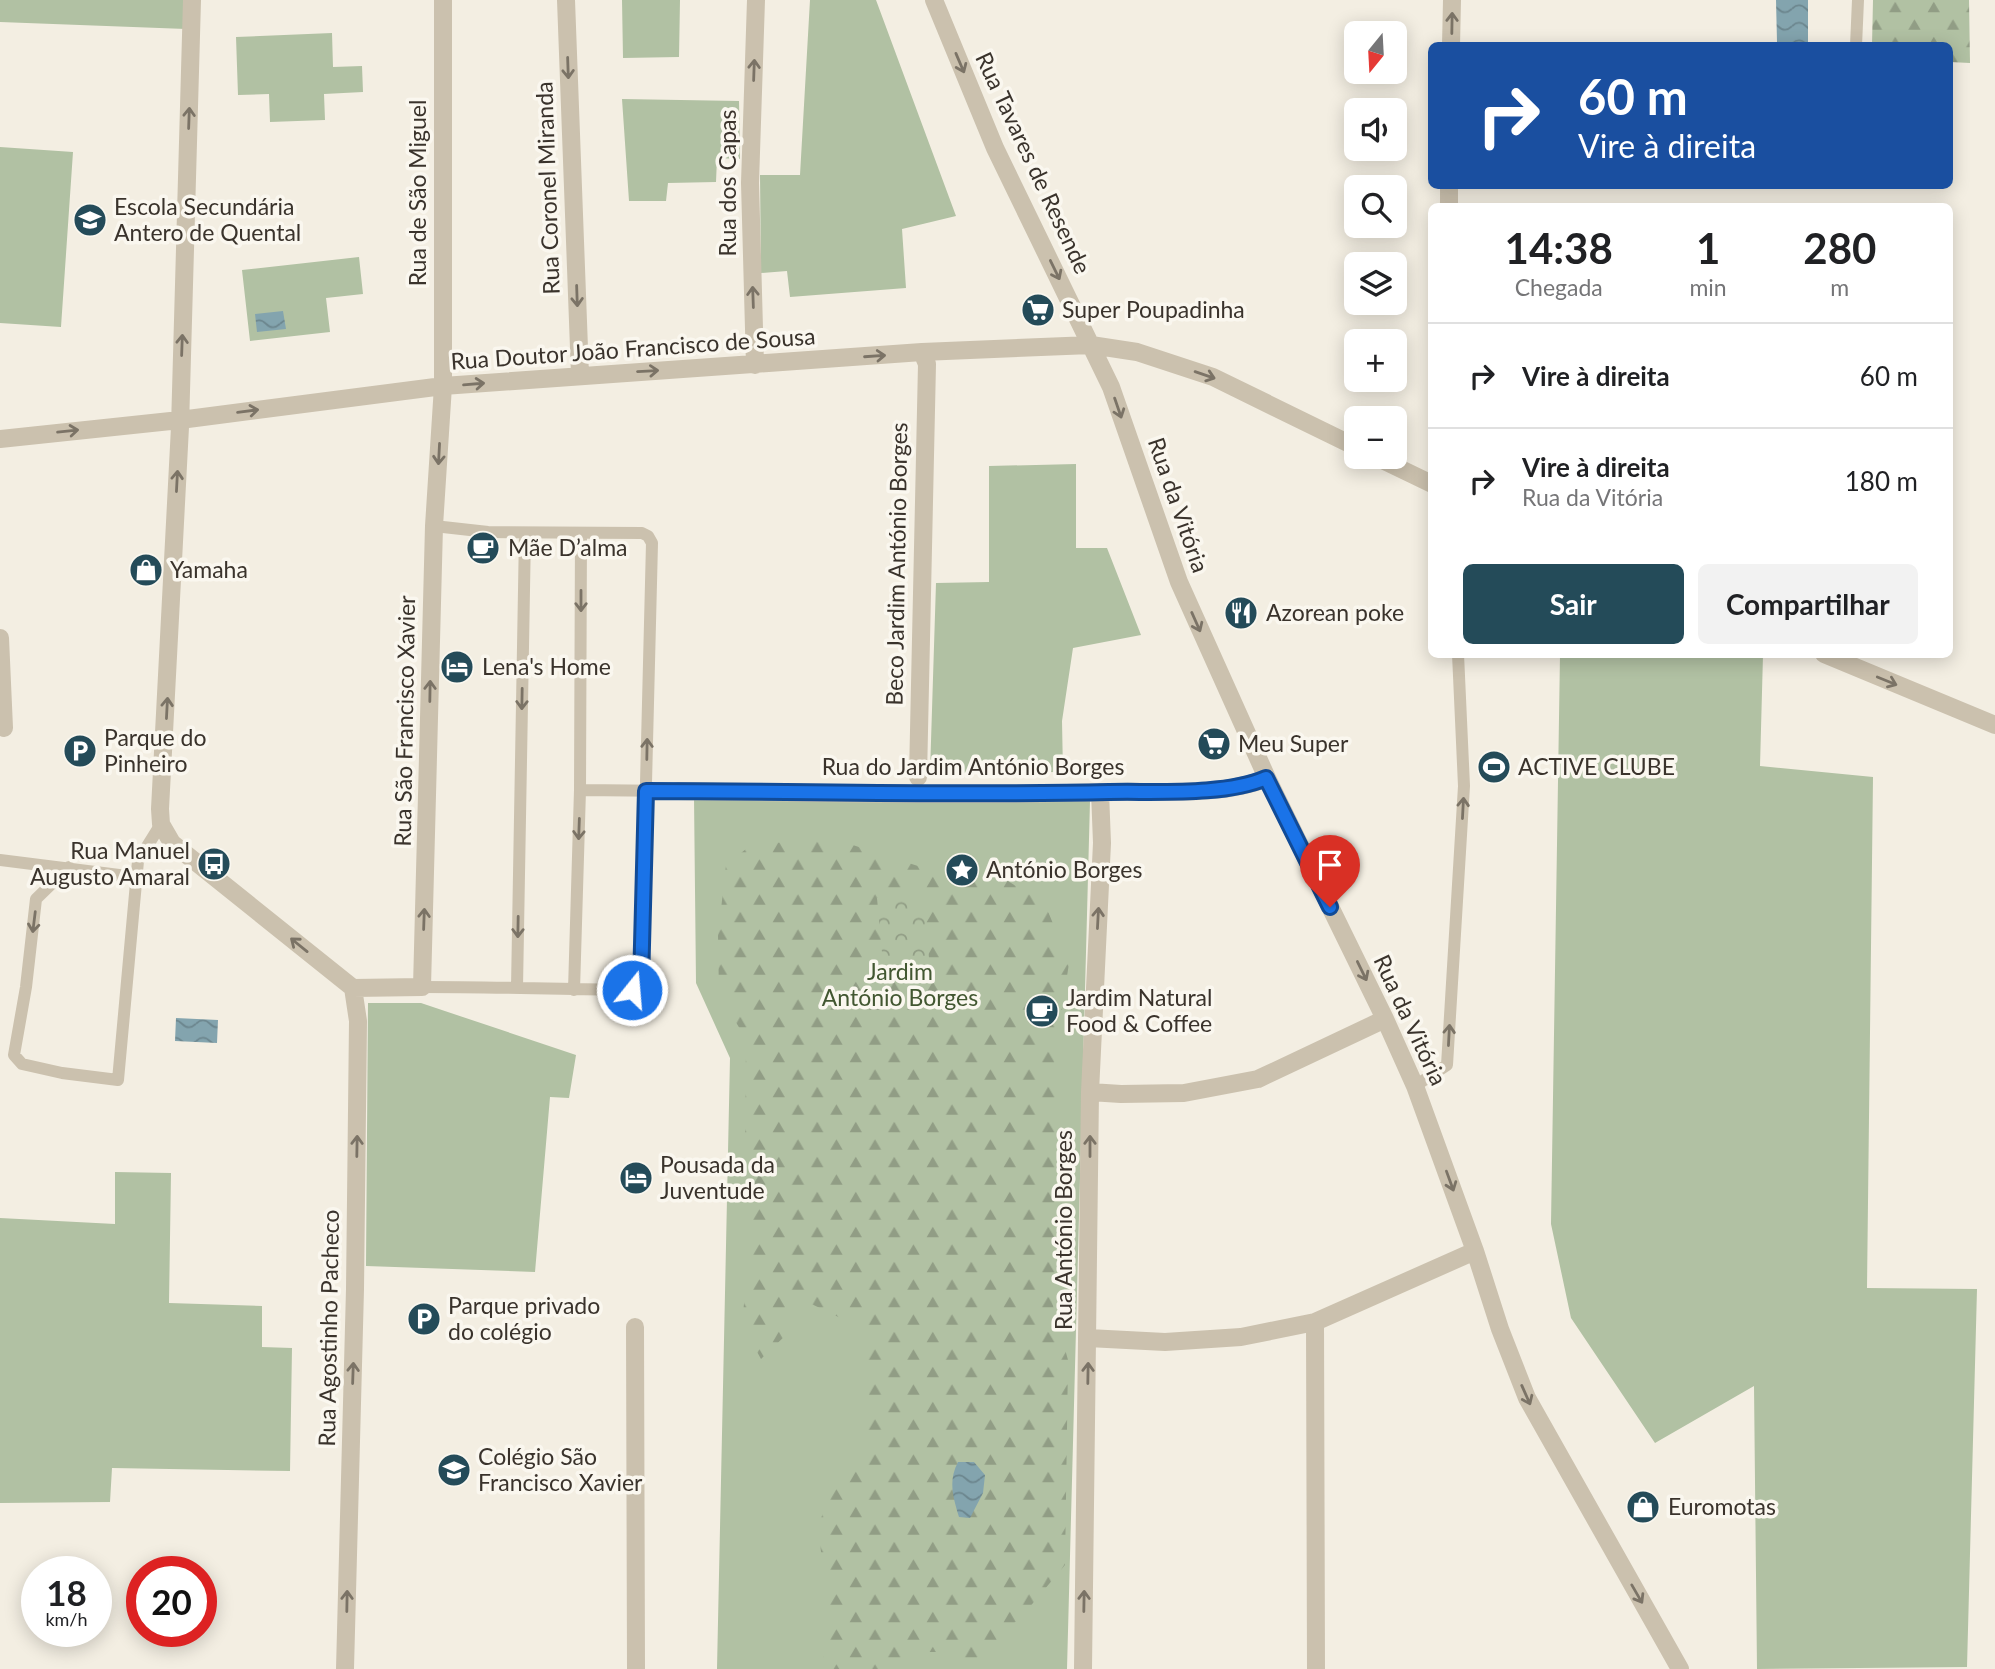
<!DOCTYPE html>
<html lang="pt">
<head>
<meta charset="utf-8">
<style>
  :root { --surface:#fff; --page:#f2f2f2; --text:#202124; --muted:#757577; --line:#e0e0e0; --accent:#244b59 }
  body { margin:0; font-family:Lato,sans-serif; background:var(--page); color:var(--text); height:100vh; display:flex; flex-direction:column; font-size:26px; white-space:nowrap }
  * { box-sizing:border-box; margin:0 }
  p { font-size:23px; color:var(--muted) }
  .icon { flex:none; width:38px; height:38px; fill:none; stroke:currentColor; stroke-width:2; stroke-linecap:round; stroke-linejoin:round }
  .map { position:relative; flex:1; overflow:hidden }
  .drawer { position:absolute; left:1428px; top:203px; width:525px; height:455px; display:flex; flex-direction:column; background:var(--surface); border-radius:10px; box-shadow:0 4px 18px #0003 }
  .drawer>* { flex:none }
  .banner { position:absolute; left:1428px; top:42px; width:525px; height:147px; border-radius:10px; box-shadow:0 4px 18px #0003; background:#1a4fa0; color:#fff; overflow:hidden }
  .needle { width:46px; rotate:198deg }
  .fabs { position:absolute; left:1344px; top:21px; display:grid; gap:14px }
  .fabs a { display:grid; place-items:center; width:63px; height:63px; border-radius:10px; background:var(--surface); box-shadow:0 4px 18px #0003; font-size:35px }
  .speed { position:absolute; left:21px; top:1556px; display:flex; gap:14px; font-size:35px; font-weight:700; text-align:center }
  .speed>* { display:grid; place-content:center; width:91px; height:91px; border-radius:50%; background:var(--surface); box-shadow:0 4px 18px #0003; line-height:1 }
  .speed small { font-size:18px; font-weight:400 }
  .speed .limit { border:10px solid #d22; background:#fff; color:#111 }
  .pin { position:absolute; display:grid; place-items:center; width:60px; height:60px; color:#fff; margin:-72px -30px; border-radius:50% 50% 50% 0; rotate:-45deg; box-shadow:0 0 7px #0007 }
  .pin .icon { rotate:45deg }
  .me { position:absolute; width:77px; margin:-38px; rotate:17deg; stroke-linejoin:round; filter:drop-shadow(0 0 5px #0008) }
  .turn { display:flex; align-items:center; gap:24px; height:147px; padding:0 35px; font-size:32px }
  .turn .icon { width:91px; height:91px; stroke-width:2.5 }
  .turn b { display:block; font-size:49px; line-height:60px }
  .eta { display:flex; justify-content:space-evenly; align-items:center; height:119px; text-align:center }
  .eta b { font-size:42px; font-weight:700; line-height:49px }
  .button { display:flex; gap:14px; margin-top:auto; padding:14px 35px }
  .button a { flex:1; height:80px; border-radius:10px; background:var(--accent); color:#fff; font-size:28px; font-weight:700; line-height:80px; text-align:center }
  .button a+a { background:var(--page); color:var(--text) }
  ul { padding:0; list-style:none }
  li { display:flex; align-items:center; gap:21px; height:105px; padding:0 35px; border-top:2px solid var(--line) }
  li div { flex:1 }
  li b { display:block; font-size:26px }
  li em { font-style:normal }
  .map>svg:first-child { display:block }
  .green { fill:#b1c1a3 }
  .forest { fill:url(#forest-firs) }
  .park { fill:url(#park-crowns) }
  .water { fill:url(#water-waves) }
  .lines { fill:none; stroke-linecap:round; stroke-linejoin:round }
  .service { stroke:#cbc1ae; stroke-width:12 }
  .minor { stroke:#cbc1ae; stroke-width:18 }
  .oneway { stroke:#7b7366 }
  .route-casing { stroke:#114b97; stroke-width:18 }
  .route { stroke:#1a73e8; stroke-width:12 }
  .labels { text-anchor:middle; stroke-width:7; stroke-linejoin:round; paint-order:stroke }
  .street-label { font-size:23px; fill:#3a332c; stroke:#faf7ef }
  .poi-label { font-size:23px; fill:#3a332c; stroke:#faf7ef; text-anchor:start }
  .park-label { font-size:23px; fill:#425731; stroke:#faf7ef }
</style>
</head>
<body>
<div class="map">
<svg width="1995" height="1669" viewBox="0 0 1995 1669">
  <defs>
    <pattern id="forest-firs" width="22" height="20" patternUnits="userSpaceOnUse" patternTransform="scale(1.75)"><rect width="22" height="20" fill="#b1c1a3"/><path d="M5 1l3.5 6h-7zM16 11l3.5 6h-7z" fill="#919d85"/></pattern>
    <pattern id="park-crowns" width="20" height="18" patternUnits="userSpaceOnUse" patternTransform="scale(1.75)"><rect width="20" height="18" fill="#b1c1a3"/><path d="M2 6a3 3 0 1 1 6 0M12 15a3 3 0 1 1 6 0" fill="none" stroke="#919d85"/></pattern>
    <pattern id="water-waves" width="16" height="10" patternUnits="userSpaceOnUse" patternTransform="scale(1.75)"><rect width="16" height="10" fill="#83a4ae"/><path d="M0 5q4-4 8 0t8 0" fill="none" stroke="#6c868e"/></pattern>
  </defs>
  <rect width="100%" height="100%" fill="#f3eee2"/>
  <!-- green -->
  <path class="green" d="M0,0H186V29L0,22Z
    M622,0H680L679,57L623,58Z
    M810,0H876L956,216L902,229L906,288L790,297L787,271L761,273L760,175H800Z
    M332,33L333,67L362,66L363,92L324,94L325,120L270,122L269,94L238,95L236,37Z
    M622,99L739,101L740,159L717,158L716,182L668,183L666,201H629Z
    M0,147L73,152L61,327L0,323Z
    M359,257L363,294L326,298L330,332L250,341L242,270Z
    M1076,464V548H1107L1141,635L1073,648L1062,721L1063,772L930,773L936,583L989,582V466Z
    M1560,655H1763L1760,766L1873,777L1867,1288L1977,1289L1967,1667L1757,1669L1754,1386L1655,1443L1571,1318L1551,1224Z
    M694,797L1090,801L1067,1669H717L730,1058L696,983Z
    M368,1003H421L576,1055L569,1098L550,1097L535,1272L366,1266Z
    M115,1172L171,1173L169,1303L262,1306V1347L292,1348L290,1471L112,1468L110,1502L0,1503V1218L115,1224Z"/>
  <!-- forest -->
  <path class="forest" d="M1873,0H1969L1970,63L1950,62V46L1872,45Z
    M831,838L921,867L998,875L1045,904L1069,963L1053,1071L1059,1125L1060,1256L1052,1302L1068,1360L1065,1565L1028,1609L996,1642L971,1663L939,1652H922L903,1669H822L829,1618L818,1527L832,1487L866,1451L869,1389L861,1328L793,1295L787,1334L761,1359L742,1325L750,1240L745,1149L746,1039L719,994L718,936L726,865L751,845Z"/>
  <!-- park -->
  <path class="park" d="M923,893L929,958L883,963L877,898Z"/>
  <!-- water -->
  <path class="water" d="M1776,0H1808V42H1777Z
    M283,311L286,329L257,332L255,314Z
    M176,1018L218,1020L217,1043L175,1041Z
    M958,1462H974L985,1475L983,1493L970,1518L959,1517C953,1497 948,1481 958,1462Z"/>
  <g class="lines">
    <!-- service -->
    <path class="service" d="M1856,46L1858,0
      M580,790L678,791
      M0,860L135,877
      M69,867L36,899L26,987L14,1055L22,1064L62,1073L118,1080L138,861L161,824
      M422,987C492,987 562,989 632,990L638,988L641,983L652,543L648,536L642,533L488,532L434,526
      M517,988L525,533
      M574,990L580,790L581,533
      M1415,1086L1447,1065L1464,786L1458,654"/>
    <!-- minor -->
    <path class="minor" d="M192,0L180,427L160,809L161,824L172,843L353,988
      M566,0L580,375
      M934,0L995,148L1111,387L1179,582L1267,778L1385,1019L1415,1086L1475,1251L1500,1329L1527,1398L1680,1669
      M1451,46L1452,0
      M1449,206V186
      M755,365L750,183L756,0
      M0,439L180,420L443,386L922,352L1091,345L1137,352L1213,377L1356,447
      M1376,457L1432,484
      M0,638L4,728
      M1824,654L1995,725
      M918,777L927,364L922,352
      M678,791C824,793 969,796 1114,792C1160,791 1225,796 1267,778
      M353,988L422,987L434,526L443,386V0
      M1090,1092L1121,1094L1184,1093L1258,1079L1385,1019
      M1315,1322L1316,1669
      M635,1327L636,1669
      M1088,1338L1165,1342L1241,1337L1315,1322L1475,1251
      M345,1669L355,1289L358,1021L353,988
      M1083,1669L1090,1092L1102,843L1100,792"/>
  </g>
  <!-- one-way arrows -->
  <defs><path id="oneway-shaft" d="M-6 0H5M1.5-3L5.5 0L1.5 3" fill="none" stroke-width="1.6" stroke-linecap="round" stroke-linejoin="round" transform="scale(1.75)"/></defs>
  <g class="oneway">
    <use href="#oneway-shaft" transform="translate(1452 23) rotate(-89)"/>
    <use href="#oneway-shaft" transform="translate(960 63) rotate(67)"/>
    <use href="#oneway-shaft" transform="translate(568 68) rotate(88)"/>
    <use href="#oneway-shaft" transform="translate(754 70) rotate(-88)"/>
    <use href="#oneway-shaft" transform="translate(189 118) rotate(-88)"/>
    <use href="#oneway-shaft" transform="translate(1055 270) rotate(64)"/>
    <use href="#oneway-shaft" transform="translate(577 296) rotate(88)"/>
    <use href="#oneway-shaft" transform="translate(753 297) rotate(-92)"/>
    <use href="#oneway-shaft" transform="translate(182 345) rotate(-88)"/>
    <use href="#oneway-shaft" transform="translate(875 356) rotate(-4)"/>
    <use href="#oneway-shaft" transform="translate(648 371) rotate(-3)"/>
    <use href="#oneway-shaft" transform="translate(1205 375) rotate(19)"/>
    <use href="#oneway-shaft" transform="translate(474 384) rotate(-5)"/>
    <use href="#oneway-shaft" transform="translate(1118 408) rotate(71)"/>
    <use href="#oneway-shaft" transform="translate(248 411) rotate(-7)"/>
    <use href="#oneway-shaft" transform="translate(68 431) rotate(-6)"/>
    <use href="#oneway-shaft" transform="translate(439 454) rotate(93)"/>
    <use href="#oneway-shaft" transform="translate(177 481) rotate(-87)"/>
    <use href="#oneway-shaft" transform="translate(581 601) rotate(90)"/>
    <use href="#oneway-shaft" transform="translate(1196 622) rotate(66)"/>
    <use href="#oneway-shaft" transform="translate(1887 681) rotate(22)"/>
    <use href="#oneway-shaft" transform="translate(430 691) rotate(-89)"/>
    <use href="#oneway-shaft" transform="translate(522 699) rotate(91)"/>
    <use href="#oneway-shaft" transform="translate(167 708) rotate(-87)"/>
    <use href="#oneway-shaft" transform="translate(647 749) rotate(-89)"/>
    <use href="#oneway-shaft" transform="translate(1463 808) rotate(-87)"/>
    <use href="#oneway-shaft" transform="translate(579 829) rotate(92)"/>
    <use href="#oneway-shaft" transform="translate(1098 918) rotate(-87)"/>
    <use href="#oneway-shaft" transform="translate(424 919) rotate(-88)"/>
    <use href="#oneway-shaft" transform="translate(34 922) rotate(97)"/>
    <use href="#oneway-shaft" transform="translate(518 927) rotate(91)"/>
    <use href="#oneway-shaft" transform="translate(299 945) rotate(-141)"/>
    <use href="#oneway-shaft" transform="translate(1362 971) rotate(64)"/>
    <use href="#oneway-shaft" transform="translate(1449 1035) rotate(-87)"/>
    <use href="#oneway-shaft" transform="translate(357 1146) rotate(-89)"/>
    <use href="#oneway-shaft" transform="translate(1090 1146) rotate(-90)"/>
    <use href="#oneway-shaft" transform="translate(1450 1181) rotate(70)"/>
    <use href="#oneway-shaft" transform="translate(353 1373) rotate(-88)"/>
    <use href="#oneway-shaft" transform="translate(1088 1373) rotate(-89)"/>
    <use href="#oneway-shaft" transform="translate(1526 1395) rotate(66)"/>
    <use href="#oneway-shaft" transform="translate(1637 1594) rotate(60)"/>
    <use href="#oneway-shaft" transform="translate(347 1601) rotate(-89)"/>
    <use href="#oneway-shaft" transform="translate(1084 1601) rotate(-89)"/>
  </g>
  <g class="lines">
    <defs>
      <path id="route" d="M632,990L638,988L641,983L646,791C800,791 954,796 1109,792C1155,791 1225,796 1266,778L1330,907"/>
    </defs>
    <!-- route casing -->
    <use href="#route" class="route-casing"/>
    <!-- route -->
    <use href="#route" class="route"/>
  </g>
  <!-- icons -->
  <defs>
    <symbol id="school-disc" viewBox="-11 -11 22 22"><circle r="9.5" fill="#244b59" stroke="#faf7ef"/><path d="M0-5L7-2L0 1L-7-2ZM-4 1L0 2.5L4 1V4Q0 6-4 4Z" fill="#fff"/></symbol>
    <symbol id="supermarket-disc" viewBox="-11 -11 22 22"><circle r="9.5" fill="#244b59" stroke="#faf7ef"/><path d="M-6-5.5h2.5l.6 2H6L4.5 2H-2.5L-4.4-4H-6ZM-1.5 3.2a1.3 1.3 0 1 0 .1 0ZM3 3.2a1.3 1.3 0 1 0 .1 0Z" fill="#fff"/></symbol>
    <symbol id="cafe-disc" viewBox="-11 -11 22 22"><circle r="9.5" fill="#244b59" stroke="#faf7ef"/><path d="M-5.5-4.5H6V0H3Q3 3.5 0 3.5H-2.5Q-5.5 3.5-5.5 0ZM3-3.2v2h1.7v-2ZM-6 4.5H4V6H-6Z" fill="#fff"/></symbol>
    <symbol id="shop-disc" viewBox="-11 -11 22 22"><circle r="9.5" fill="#244b59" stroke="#faf7ef"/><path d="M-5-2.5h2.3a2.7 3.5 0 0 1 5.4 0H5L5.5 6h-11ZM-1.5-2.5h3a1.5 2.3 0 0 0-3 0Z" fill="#fff"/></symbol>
    <symbol id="restaurant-disc" viewBox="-11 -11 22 22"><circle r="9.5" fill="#244b59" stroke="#faf7ef"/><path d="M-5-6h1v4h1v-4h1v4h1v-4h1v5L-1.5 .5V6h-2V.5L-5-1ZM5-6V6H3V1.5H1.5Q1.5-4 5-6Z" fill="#fff"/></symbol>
    <symbol id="hotel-disc" viewBox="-11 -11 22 22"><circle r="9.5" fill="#244b59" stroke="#faf7ef"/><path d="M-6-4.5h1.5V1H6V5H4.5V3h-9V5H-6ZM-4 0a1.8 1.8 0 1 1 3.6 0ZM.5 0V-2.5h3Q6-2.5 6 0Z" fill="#fff"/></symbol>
    <symbol id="parking-disc" viewBox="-11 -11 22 22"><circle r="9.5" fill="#244b59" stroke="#faf7ef"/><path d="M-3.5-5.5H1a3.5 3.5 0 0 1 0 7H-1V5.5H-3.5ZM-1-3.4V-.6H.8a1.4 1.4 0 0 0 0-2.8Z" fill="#fff"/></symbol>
    <symbol id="stadium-disc" viewBox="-11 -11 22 22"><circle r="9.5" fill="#244b59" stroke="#faf7ef"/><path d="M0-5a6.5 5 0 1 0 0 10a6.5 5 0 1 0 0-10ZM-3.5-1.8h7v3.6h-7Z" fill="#fff"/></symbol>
    <symbol id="bus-disc" viewBox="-11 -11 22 22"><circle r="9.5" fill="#244b59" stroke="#faf7ef"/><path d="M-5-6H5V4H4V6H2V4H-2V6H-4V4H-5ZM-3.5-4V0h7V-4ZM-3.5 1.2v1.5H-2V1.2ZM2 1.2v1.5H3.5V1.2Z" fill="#fff"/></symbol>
    <symbol id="sight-disc" viewBox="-11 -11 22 22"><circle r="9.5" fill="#244b59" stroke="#faf7ef"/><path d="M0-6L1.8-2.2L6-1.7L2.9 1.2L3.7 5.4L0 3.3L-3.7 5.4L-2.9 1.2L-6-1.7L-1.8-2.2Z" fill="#fff"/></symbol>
  </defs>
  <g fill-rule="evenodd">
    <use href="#school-disc" x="71" y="201" width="38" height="38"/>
    <use href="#supermarket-disc" x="1019" y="291" width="38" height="38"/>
    <use href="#cafe-disc" x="464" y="529" width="38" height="38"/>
    <use href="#shop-disc" x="127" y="551" width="38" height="38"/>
    <use href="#restaurant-disc" x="1222" y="594" width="38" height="38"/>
    <use href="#hotel-disc" x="438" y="648" width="38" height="38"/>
    <use href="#supermarket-disc" x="1195" y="725" width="38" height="38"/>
    <use href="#parking-disc" x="61" y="732" width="38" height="38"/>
    <use href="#stadium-disc" x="1475" y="748" width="38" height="38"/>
    <use href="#bus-disc" x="195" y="845" width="38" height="38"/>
    <use href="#sight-disc" x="943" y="851" width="38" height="38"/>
    <use href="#cafe-disc" x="1023" y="992" width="38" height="38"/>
    <use href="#hotel-disc" x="617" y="1159" width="38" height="38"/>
    <use href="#parking-disc" x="405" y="1300" width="38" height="38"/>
    <use href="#school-disc" x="435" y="1451" width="38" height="38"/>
    <use href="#shop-disc" x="1624" y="1488" width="38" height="38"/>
  </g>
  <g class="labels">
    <!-- street labels -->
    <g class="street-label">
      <text transform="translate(1033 163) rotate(65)" y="8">Rua Tavares de Resende</text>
      <text transform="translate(728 183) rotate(-90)" y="8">Rua dos Capas</text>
      <text transform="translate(548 188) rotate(-92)" y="8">Rua Coronel Miranda</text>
      <text transform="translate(418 193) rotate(-90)" y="8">Rua de São Miguel</text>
      <text transform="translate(633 349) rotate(-4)" y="8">Rua Doutor João Francisco de Sousa</text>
      <text transform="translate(1178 505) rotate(71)" y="8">Rua da Vitória</text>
      <text transform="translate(897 564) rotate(-89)" y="8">Beco Jardim António Borges</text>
      <text transform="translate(405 721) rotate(-89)" y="8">Rua São Francisco Xavier</text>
      <text x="973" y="775">Rua do Jardim António Borges</text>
      <text transform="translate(1410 1020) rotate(65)" y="8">Rua da Vitória</text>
      <text transform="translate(1064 1230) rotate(-90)" y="8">Rua António Borges</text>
      <text transform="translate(329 1328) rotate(-89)" y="8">Rua Agostinho Pacheco</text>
    </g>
    <!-- poi labels -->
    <g class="poi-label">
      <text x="114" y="215">Escola Secundária<tspan x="114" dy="26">Antero de Quental</tspan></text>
      <text x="1062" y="318">Super Poupadinha</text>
      <text x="508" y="556">Mãe D’alma</text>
      <text x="170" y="578">Yamaha</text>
      <text x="1266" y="621">Azorean poke</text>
      <text x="482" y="675">Lena's Home</text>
      <text x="104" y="746">Parque do<tspan x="104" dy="26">Pinheiro</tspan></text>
      <text x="1238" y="752">Meu Super</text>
      <text x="1518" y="775">ACTIVE CLUBE</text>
      <text x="190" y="859" text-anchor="end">Rua Manuel<tspan x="190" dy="26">Augusto Amaral</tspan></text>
      <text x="986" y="878">António Borges</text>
      <text x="1066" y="1006">Jardim Natural<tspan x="1066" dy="26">Food &amp; Coffee</tspan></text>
      <text x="660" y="1173">Pousada da<tspan x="660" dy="26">Juventude</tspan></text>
      <text x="448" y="1314">Parque privado<tspan x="448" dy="26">do colégio</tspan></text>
      <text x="478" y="1465">Colégio São<tspan x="478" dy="26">Francisco Xavier</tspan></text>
      <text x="1668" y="1515">Euromotas</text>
    </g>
    <!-- park labels -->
    <g class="park-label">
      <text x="900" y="980">Jardim<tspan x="900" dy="26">António Borges</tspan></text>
    </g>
  </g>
</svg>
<div class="fabs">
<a><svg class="needle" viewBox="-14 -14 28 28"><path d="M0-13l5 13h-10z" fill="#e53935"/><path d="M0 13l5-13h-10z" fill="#757577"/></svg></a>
<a><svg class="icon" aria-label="sound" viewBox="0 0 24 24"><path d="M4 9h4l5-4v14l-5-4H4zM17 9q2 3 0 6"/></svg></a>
<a><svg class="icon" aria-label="search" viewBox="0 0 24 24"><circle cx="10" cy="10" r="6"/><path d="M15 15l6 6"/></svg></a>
<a><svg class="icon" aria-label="layers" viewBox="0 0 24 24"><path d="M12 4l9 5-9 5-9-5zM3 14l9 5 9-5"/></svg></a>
<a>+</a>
<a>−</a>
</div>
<div class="speed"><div>18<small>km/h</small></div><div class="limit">20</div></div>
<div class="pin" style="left:1330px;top:907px;background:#d93025"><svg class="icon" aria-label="arrive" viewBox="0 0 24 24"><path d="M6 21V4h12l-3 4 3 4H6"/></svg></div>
<svg class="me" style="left:632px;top:990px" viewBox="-20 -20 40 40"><circle r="17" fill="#1a73e8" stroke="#fff" stroke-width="3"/><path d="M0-11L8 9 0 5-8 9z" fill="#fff"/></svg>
<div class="banner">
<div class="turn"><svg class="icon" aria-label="right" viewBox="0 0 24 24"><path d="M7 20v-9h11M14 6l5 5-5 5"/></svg><div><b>60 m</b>Vire à direita</div></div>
</div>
<section class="drawer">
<div class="eta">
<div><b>14:38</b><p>Chegada</p></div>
<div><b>1</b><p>min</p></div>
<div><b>280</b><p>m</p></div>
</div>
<ul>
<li><svg class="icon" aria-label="right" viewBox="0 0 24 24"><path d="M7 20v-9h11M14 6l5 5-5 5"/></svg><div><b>Vire à direita</b></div><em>60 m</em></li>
<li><svg class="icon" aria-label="right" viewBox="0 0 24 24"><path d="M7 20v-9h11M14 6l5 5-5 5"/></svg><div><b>Vire à direita</b><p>Rua da Vitória</p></div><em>180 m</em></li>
</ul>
<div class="button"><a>Sair</a><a>Compartilhar</a></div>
</section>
</div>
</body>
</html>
